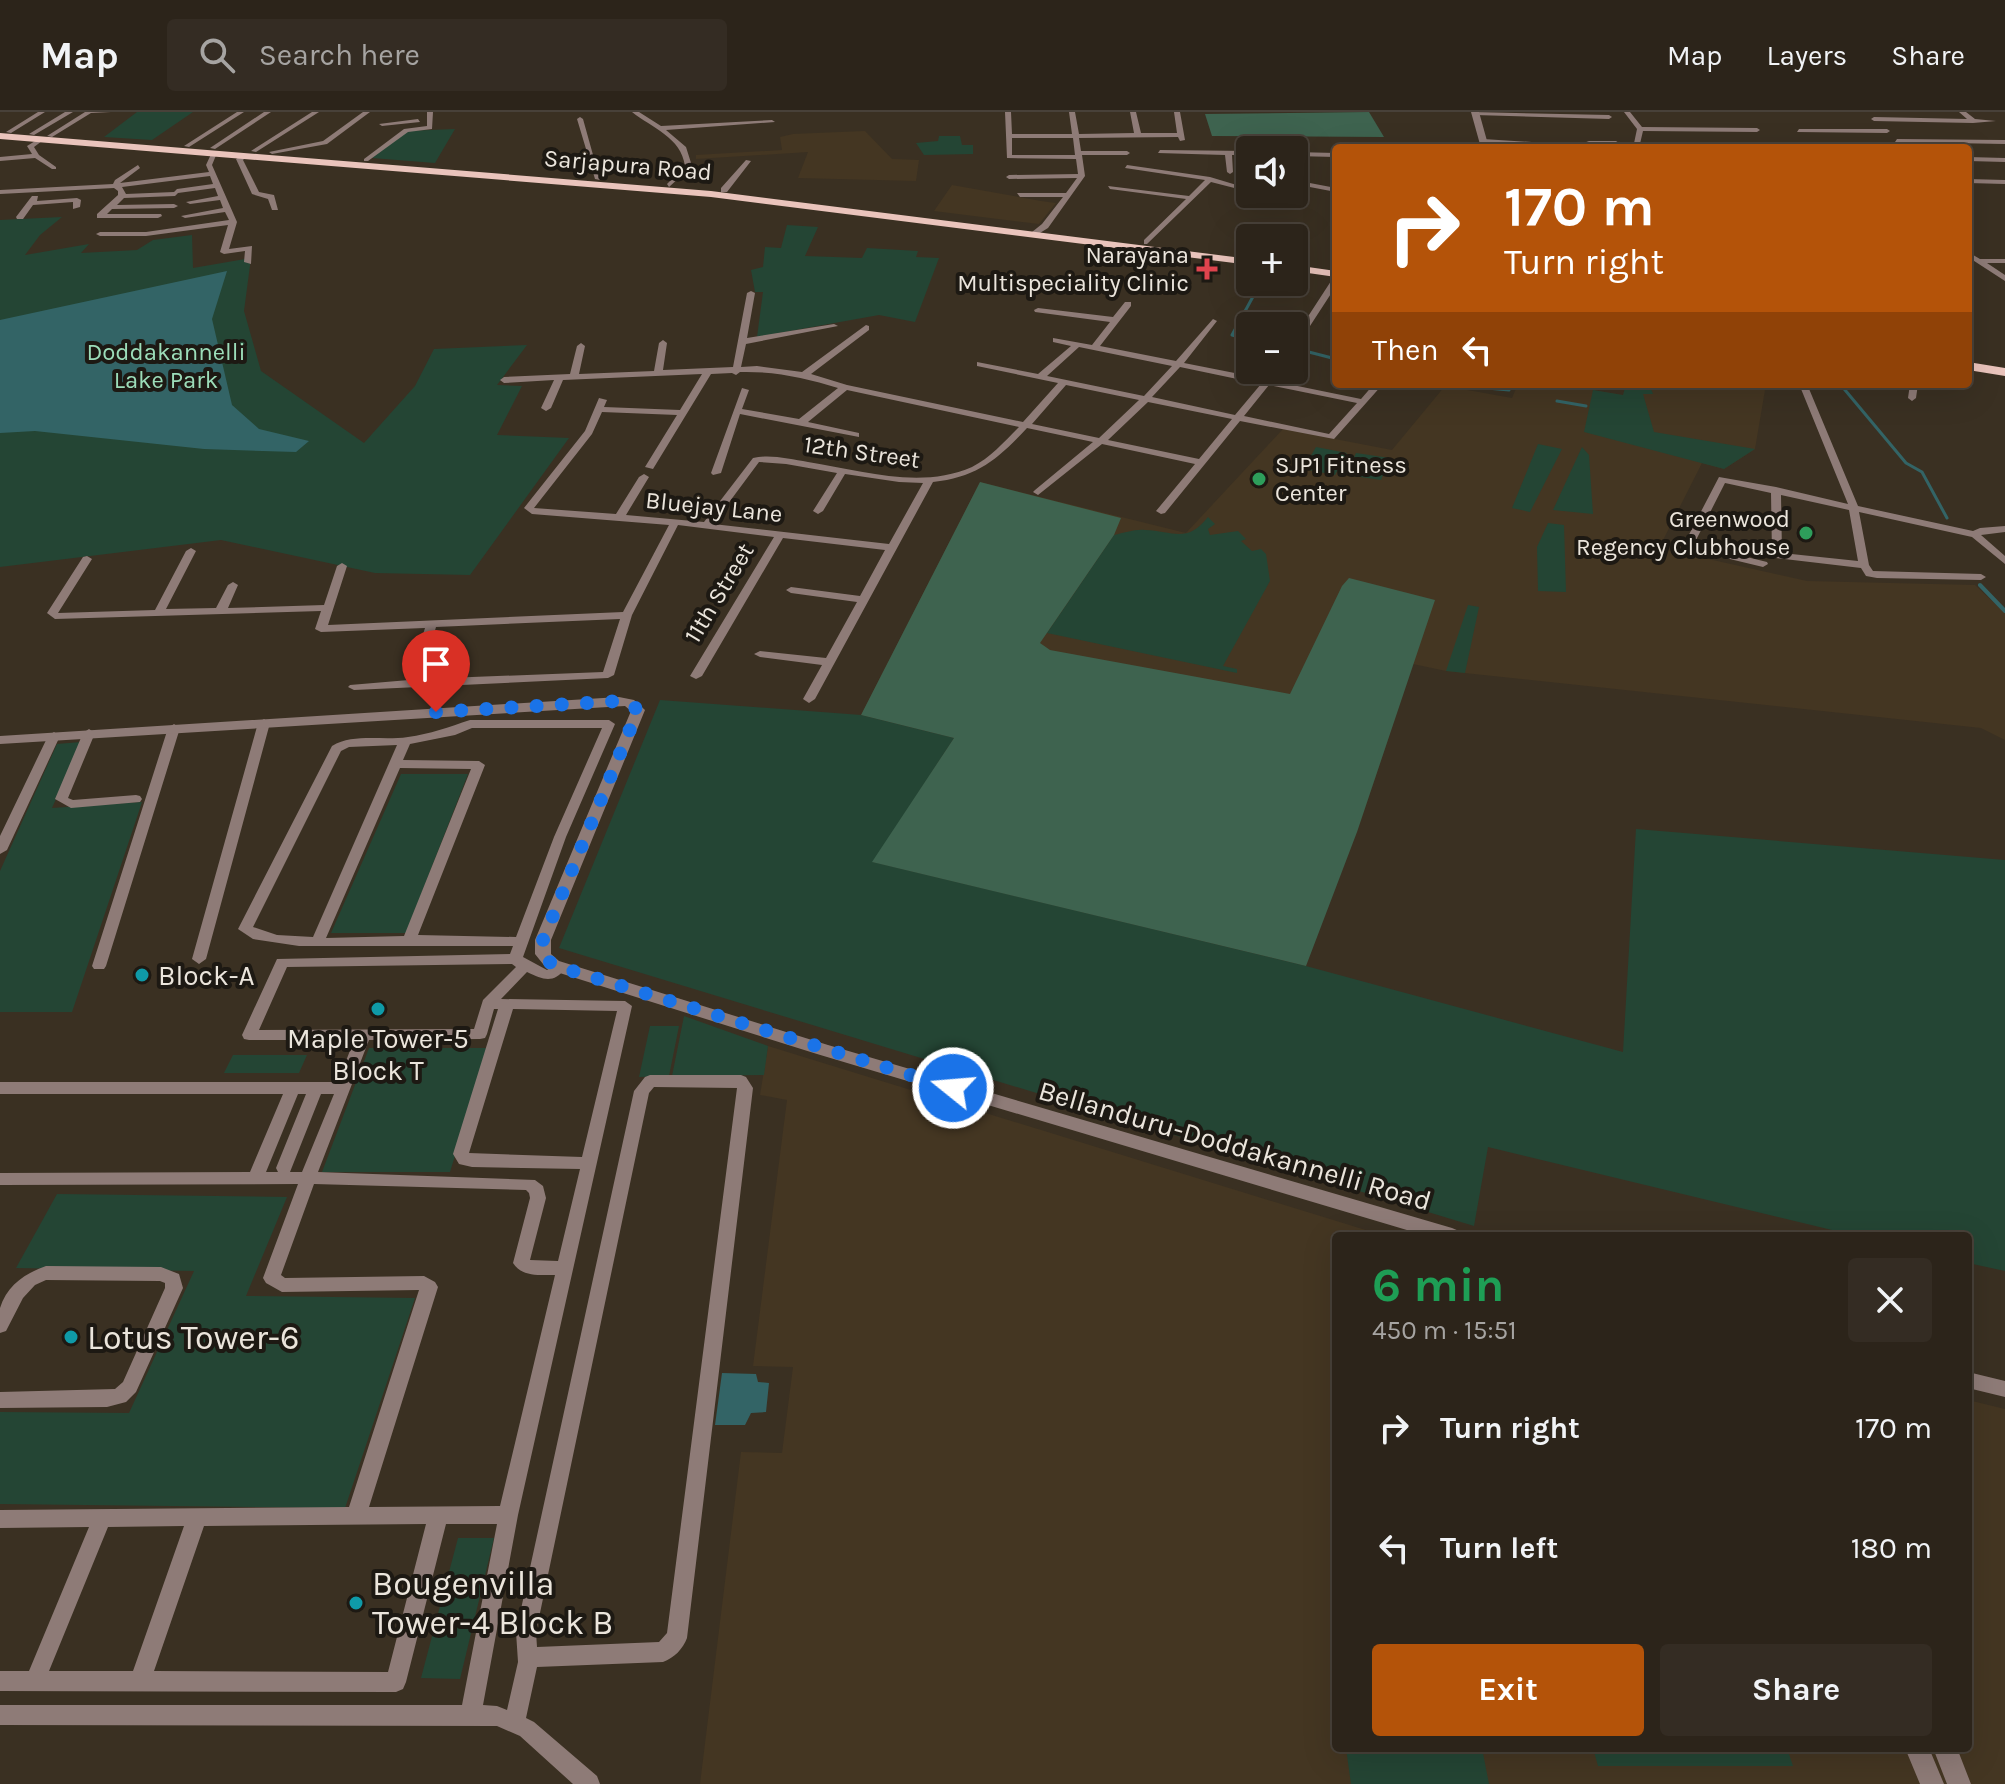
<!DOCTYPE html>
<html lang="en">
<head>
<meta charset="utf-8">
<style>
  :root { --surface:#2c241a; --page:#342c23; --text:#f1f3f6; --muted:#a6a4a2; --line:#484139; --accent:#b45309 }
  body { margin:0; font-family:Karla,sans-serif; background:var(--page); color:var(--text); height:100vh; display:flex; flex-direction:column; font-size:30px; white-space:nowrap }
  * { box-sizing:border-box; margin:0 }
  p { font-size:26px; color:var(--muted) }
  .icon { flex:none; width:44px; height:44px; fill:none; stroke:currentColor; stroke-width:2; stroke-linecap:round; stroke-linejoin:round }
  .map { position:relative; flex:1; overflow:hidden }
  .drawer { position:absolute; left:1332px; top:1120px; width:640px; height:520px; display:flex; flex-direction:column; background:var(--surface); border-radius:8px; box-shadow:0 8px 32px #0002,0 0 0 2px var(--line) }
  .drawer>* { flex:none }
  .top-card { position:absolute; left:1332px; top:32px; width:640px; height:244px; border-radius:8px; box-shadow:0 8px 32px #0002,0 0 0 2px var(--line); background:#b45309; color:#fff; overflow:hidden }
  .buttons { position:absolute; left:1236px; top:24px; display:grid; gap:16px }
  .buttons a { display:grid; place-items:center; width:72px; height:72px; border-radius:8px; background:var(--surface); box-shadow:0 8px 32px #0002,0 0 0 2px var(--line); font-size:40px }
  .pin { position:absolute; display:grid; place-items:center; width:68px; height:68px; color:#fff; margin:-82px -34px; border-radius:50% 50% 50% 0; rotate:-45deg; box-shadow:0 0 8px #0007 }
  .pin .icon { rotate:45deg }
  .me { position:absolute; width:88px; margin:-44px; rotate:287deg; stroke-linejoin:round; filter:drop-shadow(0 0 6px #0008) }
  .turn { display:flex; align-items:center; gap:28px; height:168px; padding:0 40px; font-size:36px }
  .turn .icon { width:104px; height:104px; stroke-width:2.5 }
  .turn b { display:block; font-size:56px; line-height:68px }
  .then { display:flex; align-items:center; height:76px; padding:0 40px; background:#0003; gap:16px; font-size:30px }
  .round { display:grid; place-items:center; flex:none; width:84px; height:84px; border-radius:8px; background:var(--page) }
  .headline { display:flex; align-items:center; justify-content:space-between; height:136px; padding:0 40px }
  h1 { font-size:48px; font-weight:700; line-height:60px; color:#1e9e55 }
  .action { display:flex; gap:16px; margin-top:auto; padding:16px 40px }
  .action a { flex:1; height:92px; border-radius:8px; background:var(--accent); color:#fff; font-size:32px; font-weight:700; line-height:92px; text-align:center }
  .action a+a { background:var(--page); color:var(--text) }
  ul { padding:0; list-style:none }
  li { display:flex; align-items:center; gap:24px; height:120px; padding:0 40px }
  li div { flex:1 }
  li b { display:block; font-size:30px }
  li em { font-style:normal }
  header { display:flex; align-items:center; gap:48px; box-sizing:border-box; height:112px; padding:0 40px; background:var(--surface); border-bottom:2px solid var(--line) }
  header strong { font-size:38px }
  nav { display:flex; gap:44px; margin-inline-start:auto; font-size:28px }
  .search { width:560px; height:72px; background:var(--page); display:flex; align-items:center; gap:20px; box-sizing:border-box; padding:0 28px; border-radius:8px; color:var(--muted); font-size:30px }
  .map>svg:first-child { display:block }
  .built { fill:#443622 }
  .green { fill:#244534 }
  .forest { fill:#3e634f }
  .water { fill:#336466 }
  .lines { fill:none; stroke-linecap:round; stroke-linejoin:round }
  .stream-far1 { stroke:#336466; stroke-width:3 }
  .stream { stroke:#336466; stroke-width:4 }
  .minor { fill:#8e7b77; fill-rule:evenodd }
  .tertiary { fill:#8e7b77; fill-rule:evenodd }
  .primary { fill:#eac4bc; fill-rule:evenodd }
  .route { stroke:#1a73e8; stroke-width:14; stroke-dasharray:0 25.2 }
  .health-dot { fill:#e0444e; stroke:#1d1913; stroke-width:3 }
  .leisure-dot { fill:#2e9e5b; stroke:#1d1913; stroke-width:3 }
  .culture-dot { fill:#0f9aa8; stroke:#1d1913; stroke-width:3 }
  .labels { text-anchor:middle; stroke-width:8; stroke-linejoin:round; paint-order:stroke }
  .far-street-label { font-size:24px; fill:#ebe5dc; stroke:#1d1913 }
  .far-poi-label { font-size:24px; fill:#ebe5dc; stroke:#1d1913; text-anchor:end }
  .far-park-label { font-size:24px; fill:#9cddb9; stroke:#1d1913 }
  .poi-label { font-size:28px; fill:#ebe5dc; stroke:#1d1913; text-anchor:start }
  .street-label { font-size:28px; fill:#ebe5dc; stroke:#1d1913 }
  .near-poi-label { font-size:34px; fill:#ebe5dc; stroke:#1d1913; text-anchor:start }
</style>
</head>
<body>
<header>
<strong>Map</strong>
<div class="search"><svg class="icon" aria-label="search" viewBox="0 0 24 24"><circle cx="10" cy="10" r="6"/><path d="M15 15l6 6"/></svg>Search here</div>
<nav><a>Map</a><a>Layers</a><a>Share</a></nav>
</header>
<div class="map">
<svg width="2005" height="1672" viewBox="0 0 2005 1672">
  <rect width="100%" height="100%" fill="#3a3022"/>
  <!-- built -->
  <path class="built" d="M865,19L892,47L919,48L916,69L798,66L808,40L696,47V43L782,38L780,25L793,22Z
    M952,73L1041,89L1056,91L1039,112L934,99Z
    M1518,272H1594L1593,278L1623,283L1626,272H1766L1755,337L1724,357L1702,351L1659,436L1807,469L1975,473L2005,501V628L1981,616L1446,559L1413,552L1357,720L1179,639L861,603L980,370L1186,421L1283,317L1392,338L1445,274L1512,286Z
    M768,934L1385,1124H1336V1636H1968V1288L2005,1297V1672H700L741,1340L782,1341L793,1255L753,1254L787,988L760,983Z"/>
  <!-- green -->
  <path class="green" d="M137,0H193L152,28L104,25Z
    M455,17L435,51L372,46L407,19Z
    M939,24H960L962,33H973V42L924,43L916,31L938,29Z
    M62,105L40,123L25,143L89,132L81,141L137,138L153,128L192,123L193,156L251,146L244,199L261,259L364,331L415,274L434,237L527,233L497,273L522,274L497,323L569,326L470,463L375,461L221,428L0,455V108Z
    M787,113L818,115L805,144L862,146L867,136L918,139L916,145L939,146L915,210L879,203L757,225L763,180H755L751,158L763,155L765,135L781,136Z
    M1626,272H1649L1653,282H1643L1654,320L1755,337L1724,357L1584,320L1593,278L1623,283Z
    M1538,332L1562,337L1530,400L1512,396Z
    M1316,335L1347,341L1335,363L1303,357Z
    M1582,335L1589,343L1593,402L1553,398Z
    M1356,341L1390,346L1381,368L1346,363Z
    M1208,405L1215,412L1208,417L1210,423L1238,419L1246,427L1241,429L1252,439L1261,437L1266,442L1270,469L1223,554L1237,557V561L1047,521L1114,423C1124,421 1135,417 1145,418C1173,419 1187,432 1208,405Z
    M1548,411L1564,413L1566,480L1538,479L1537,435Z
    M1468,493L1479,495L1465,561L1446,559Z
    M660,588L861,603L954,626L873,750L1306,854L1623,940L1636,717L2005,748V1159L1968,1151V1124H1857L1488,1035L1474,1114L559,836Z
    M81,630L52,696L142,690L72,900H0V759L57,632Z
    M401,662H468L406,821H331Z
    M684,904L768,934L764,963L672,964Z
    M650,914H679L669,964L639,965Z
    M369,936H488L450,1060H322Z
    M233,943H307L299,961H224Z
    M57,1082L287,1085L246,1184L415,1186L345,1396L0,1392V1300L129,1301L194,1159L16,1156Z
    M458,1426H494L460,1567L421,1566Z
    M1346,1636H1482L1489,1672H1351Z
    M1593,1636H1787L1793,1654H1598Z"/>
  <!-- forest -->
  <path class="forest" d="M1369,0L1384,25L1212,24L1205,2Z
    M980,370L1121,406L1114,423L1040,531L1050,538L1290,582L1342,474L1349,466L1435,488L1357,720L1306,854L872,750L954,626L861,603Z"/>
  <!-- water -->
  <path class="water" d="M227,159L212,207L232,293L259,317L309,329L296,340L204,337L35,319L0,321V208Z
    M722,1261L756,1262L758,1270L769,1271L766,1300L751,1301L745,1313H715Z"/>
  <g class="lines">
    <!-- stream-far1 -->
    <path class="stream-far1" d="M1250,228L1232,223L1261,170
      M1301,238L1336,247
      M1442,272L1509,278
      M1840,272L1906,351L1922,360L1947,406
      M1557,289L1586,294"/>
    <!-- stream -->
    <path class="stream" d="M1980,473L2005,499"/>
    <!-- minor -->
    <path class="minor" d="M38,0H45L11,21L6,20Z
      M65,0H73L34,23L29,22Z
      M85,0H111L91,1L52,25L47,24Z
      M237,0H244L189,35L184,34Z
      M264,0H271L215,37L210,36Z
      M312,0H319L256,40L251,39Z
      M363,0H370L327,32L272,42L269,40L323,29Z
      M427,0H433L432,17L408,20L368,49H364V47L404,17L427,14Z
      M632,0H639L661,14L772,8L775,10L666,18L686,35L692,54L669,75L667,72L685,54C681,25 652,16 632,0Z
      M1005,0H1011L1012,22H1072L1069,0H1075L1079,22L1134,21L1130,0H1136L1141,21H1177L1174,0H1180L1185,28L1180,29L1178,25L1079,26L1081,39H1127L1130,41L1127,43H1082L1085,64L1048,116L1035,124H1032V120L1042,112L1063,85H1020L1017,81H1066L1077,66L1009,67L1006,65L1009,63L1078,62L1076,47L1007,46ZM1012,26H1073L1075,43H1012Z
      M1472,0L1609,3L1612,5L1609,7L1475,3Z
      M1624,0H1630L1642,15L1757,16L1760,18L1757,20L1643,19L1639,36H1633L1637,17Z
      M1959,0H1966L1975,7L1996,9L1973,11L1874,9L1871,7L1874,5L1967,7Z
      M580,5L583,7L600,68L595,67L577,7Z
      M418,7L420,10L382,14L379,12Z
      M1799,17H1887L1890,19L1887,21L1797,20Z
      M40,26L42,29L34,35L39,43L56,55V57H52L35,46L0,49V45L32,42L27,34Z
      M1483,27L1578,33L1589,29H1616L1619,31L1563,36L1481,30Z
      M1897,27L2005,28V32L1895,30Z
      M1160,38L1250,39V43H1232L1233,60L1230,62L1227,60L1225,43L1158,41Z
      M212,40L217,41L212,53L237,110L229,137L252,134L251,152L244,150L245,139L224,142L220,140L228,113L146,124H100L96,122L100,120H146L229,108L225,100L185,106L181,104L223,96L220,88L190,92L186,90L218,84L215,76L178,81L175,84L124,86L117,93L174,92L178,94L174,96L112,97L107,102H161L162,104L158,106H97V102L118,83V79L114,76L0,82V78L113,72L115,68L138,53L140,56L120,71L209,60L206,53ZM210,64L213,72L177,77L174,80L126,82L122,75Z
      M1294,40L1336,41V45L1294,44Z
      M242,43L247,44L243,48L259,80L274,83L278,98H272L268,87L252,82L236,47Z
      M1968,45L2005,46V50L1968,49Z
      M746,48L751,49L727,80H721V76Z
      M1127,53L1210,65L1250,77L1246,79L1211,70L1147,132H1144V128L1186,87L1110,77L1108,74L1189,84L1205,68L1125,56Z
      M1968,67L2005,68V72L1968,71Z
      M1294,68L1336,76V80L1294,72Z
      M32,84H38L37,89L77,86L81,88L80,95L73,97V90L33,93L23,107H17L16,105Z
      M1968,140L1980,147H2005V151H1987L2005,163V169L1968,145Z
      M1333,166H1336V174L1297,234L1294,235V226Z
      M751,179L755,181L747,226L834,212L838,214L746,232L741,255L757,254L802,260L866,213L869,214V218L811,262L847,273L1023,310L1058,271L977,254V250L1038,262L1071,234L1053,230V226L1092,233L1110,210L1035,200L1034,198L1038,196L1113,205L1125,190H1131V194L1100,234L1176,249L1213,207L1217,209L1184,251L1265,267L1272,258H1281L1273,269L1361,287L1374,272H1383L1334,327L1240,309L1165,401L1161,402L1156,399L1195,352L1102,332L1038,383L1033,380L1035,378L1093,330L1027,316C997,348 977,365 933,370L815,587L809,591L803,587L822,553L760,545L754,542L760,539L826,546L857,490L791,481L786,478L791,475L860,484L885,438L783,426L702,564L696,567L690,564L774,425L678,413L632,503L614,563L608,566L354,578L348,575L350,573L409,568L425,516L321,520L315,517L321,499L55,507L47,501L83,445L87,444L92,447L58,501L155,498L186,439L191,436L196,439L166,497L216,496L228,473L233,470L238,473L228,496L324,493L337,454L342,451L347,454L328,513L623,500L669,413L532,402L524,396L585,319L599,286L607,288L604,295L680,298L702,262L563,268L551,296L546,299L541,296L554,268L504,271L500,268L504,265L570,262L577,234L581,231L585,234L579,262L654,259L659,231L663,228L667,231L663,258L733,255L747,181ZM1079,235L1172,254L1144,284L1047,264ZM1180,255L1261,272L1235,303L1152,285ZM740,260C774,259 806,266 838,276L799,307L742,297L749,278L742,276L711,361L713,363L721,361L740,302L859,325V321L808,310L847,278L1019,315C1005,329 990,346 972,355C920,378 860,358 808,350C790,347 770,342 753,346L704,410L626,403L649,365L644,362L639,365L616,402L534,396L592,322L602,300L677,303L645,355L653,357L711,262L732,261L736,263ZM1066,273L1139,288L1099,326L1032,312ZM1269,273L1357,291L1329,322L1244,304ZM1148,290L1232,307L1199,347L1108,328ZM759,350L786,352L837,361L813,399L818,402L823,399L845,362L899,370L923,371L889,432L713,412ZM620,507L603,560L421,567L436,515Z
      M1799,272H1807L1858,394L1973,419L1980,416L2005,414V420L1981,423L2005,444V452L1972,425L1859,400L1869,453L1873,459L1981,462L1986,465L1981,468L1877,466L1866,464L1861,456L1776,446L1772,442L1771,381L1725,371L1694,432L1767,450L1768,452L1763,455L1684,436L1683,434L1719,365L1776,375L1848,392ZM1781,383L1849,398L1858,449L1782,441Z
      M1910,272H1918L1916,286L1912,289L1908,286Z
      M264,607L270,611L206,847L199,852L192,847L258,611Z
      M470,608H609L615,612L566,725L523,845L547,858L559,851L566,856C553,872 544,868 527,860L501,887L625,889L632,894L518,1403L483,1593L497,1594L507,1598L518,1550L516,1520L634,979L645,965L650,963H741L746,965L753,976L687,1526C683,1537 674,1546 663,1550L537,1555L526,1606L534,1610L597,1664L600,1672H573L520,1624L497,1614L0,1613V1593H462L497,1412H446L406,1570L403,1577L396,1580L0,1579V1559H29L89,1415L0,1416V1398L349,1395L419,1178L282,1180L266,1171L263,1166L298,1072L0,1073V1061L250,1060L283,982H0V970H338L354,928H249L244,927L242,923L277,847L510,842L513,834H299L253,827L238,817L332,634C354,621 382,629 408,625C430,622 449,615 470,608ZM472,616H602L554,725L516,825L418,823L485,653L479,649L403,648L410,632L455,623ZM397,633L313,825L277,823L253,815L341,639L349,635ZM400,656L471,657L404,824L326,826ZM512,852L516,855L483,888L474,917L259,918L287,855ZM494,897H498L453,1042L459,1052L472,1055L580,1057L558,1149L530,1148L546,1086L543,1074L535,1068L318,1060L369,928L480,927L485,926L487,922ZM513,897L617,899L582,1045L469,1041ZM654,975L737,976L667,1521L659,1530L537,1535L536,1520L649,981ZM298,982H306L276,1056L278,1060H266ZM321,982H334L302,1060H290ZM314,1072L526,1078L529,1081L530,1086L513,1151C522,1165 539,1163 555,1163L500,1394L369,1395L438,1175L435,1170L424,1164L285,1166L281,1163ZM426,1412L388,1560L154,1559L204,1414ZM184,1414L133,1559H49L108,1415Z
      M174,612L180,616L106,854L104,857H94L92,854L168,616Z
      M89,617L95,621L68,686L73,688L136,683L140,684L142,687L140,690L71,696L55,687L83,621Z
      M54,620L60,624L7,738L0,742V724L48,624Z
      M46,1154L161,1155L179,1162L183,1176L136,1280L126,1290L107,1295L0,1296V1280L115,1277L123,1270L165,1176V1171L160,1169L46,1168L35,1173L23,1186L6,1219L0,1221C0,1213 0,1203 0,1196C7,1173 26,1161 46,1154Z
      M1968,1260L2005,1269V1285L1968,1276Z"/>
    <!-- tertiary -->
    <path class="tertiary" d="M1471,0H1479L1489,36H1481Z
      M619,585L634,588L645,598L551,828V842L559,849L828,933L1452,1116L1459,1119L1461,1124H1427L817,942L547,857L535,842V828L631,599L625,594L0,632V624Z
      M1905,1636H1929L1944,1672H1920Z
      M1933,1636H1957L1971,1672H1947Z"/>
    <!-- primary -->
    <path class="primary" d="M0,21L711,79L1250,147V153L711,85L0,27Z
      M1294,153L1336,159V165L1294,159Z
      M1968,250L2005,256V264L1968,258Z"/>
  </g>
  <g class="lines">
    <!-- route -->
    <path class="route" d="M436,600L619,589L629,591L638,598L543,828C540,840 544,845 553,853L953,976"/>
  </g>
  <!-- markers -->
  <path class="health-dot" d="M1203 145h8v8h8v8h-8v8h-8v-8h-8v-8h8z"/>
  <g class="leisure-dot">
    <circle cx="1259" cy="367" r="8"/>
    <circle cx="1806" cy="421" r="8"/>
  </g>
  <g class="culture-dot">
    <circle cx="142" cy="863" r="8"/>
    <circle cx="378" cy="897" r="8"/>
    <circle cx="71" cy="1225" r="8"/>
    <circle cx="356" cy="1491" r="8"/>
  </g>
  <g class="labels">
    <!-- far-street labels -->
    <g class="far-street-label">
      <text transform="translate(628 53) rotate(5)" y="8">Sarjapura Road</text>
      <text transform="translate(862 340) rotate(8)" y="8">12th Street</text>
      <text transform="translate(714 395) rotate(6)" y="8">Bluejay Lane</text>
      <text transform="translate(719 481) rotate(-59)" y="8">11th Street</text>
    </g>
    <!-- far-poi labels -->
    <g class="far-poi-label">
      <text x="1189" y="151">Narayana<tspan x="1189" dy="28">Multispeciality Clinic</tspan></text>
      <text x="1275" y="361" text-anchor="start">SJP1 Fitness<tspan x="1275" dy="28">Center</tspan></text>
      <text x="1790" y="415">Greenwood<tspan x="1790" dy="28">Regency Clubhouse</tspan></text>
    </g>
    <!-- far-park labels -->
    <g class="far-park-label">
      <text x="166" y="248">Doddakannelli<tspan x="166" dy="28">Lake Park</tspan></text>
    </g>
    <!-- poi labels -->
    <g class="poi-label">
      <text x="158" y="873">Block-A</text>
      <text x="378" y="936" text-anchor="middle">Maple Tower-5<tspan x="378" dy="32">Block T</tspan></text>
    </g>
    <!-- street labels -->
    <g class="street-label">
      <text transform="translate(1235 1033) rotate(16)" y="10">Bellanduru-Doddakannelli Road</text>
    </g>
    <!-- near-poi labels -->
    <g class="near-poi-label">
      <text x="87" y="1237">Lotus Tower-6</text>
      <text x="372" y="1483">Bougenvilla<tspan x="372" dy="39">Tower-4 Block B</tspan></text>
    </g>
  </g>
</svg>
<div class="buttons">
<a><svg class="icon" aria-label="sound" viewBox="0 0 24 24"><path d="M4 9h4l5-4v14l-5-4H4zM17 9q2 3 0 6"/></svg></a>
<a>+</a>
<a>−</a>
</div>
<div class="pin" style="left:436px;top:600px;background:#d93025"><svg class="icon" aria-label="arrive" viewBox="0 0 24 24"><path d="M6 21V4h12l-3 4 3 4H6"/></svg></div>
<svg class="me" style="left:953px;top:976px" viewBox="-20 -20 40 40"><circle r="17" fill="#1a73e8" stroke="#fff" stroke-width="3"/><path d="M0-11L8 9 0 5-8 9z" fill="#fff"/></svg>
<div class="top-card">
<div class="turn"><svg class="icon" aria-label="right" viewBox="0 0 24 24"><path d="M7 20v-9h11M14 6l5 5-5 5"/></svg><div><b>170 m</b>Turn right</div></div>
<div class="then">Then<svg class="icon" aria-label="left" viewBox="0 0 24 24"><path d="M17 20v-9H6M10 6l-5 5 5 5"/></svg></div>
</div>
<section class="drawer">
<div class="headline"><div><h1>6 min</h1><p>450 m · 15:51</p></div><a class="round"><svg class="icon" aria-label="close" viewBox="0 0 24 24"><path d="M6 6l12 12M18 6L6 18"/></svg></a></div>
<ul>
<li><svg class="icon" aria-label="right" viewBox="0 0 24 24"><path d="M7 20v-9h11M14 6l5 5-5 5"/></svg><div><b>Turn right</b></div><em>170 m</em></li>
<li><svg class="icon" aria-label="left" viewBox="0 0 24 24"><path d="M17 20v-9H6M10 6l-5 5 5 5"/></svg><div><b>Turn left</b></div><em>180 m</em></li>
</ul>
<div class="action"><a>Exit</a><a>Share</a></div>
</section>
</div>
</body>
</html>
